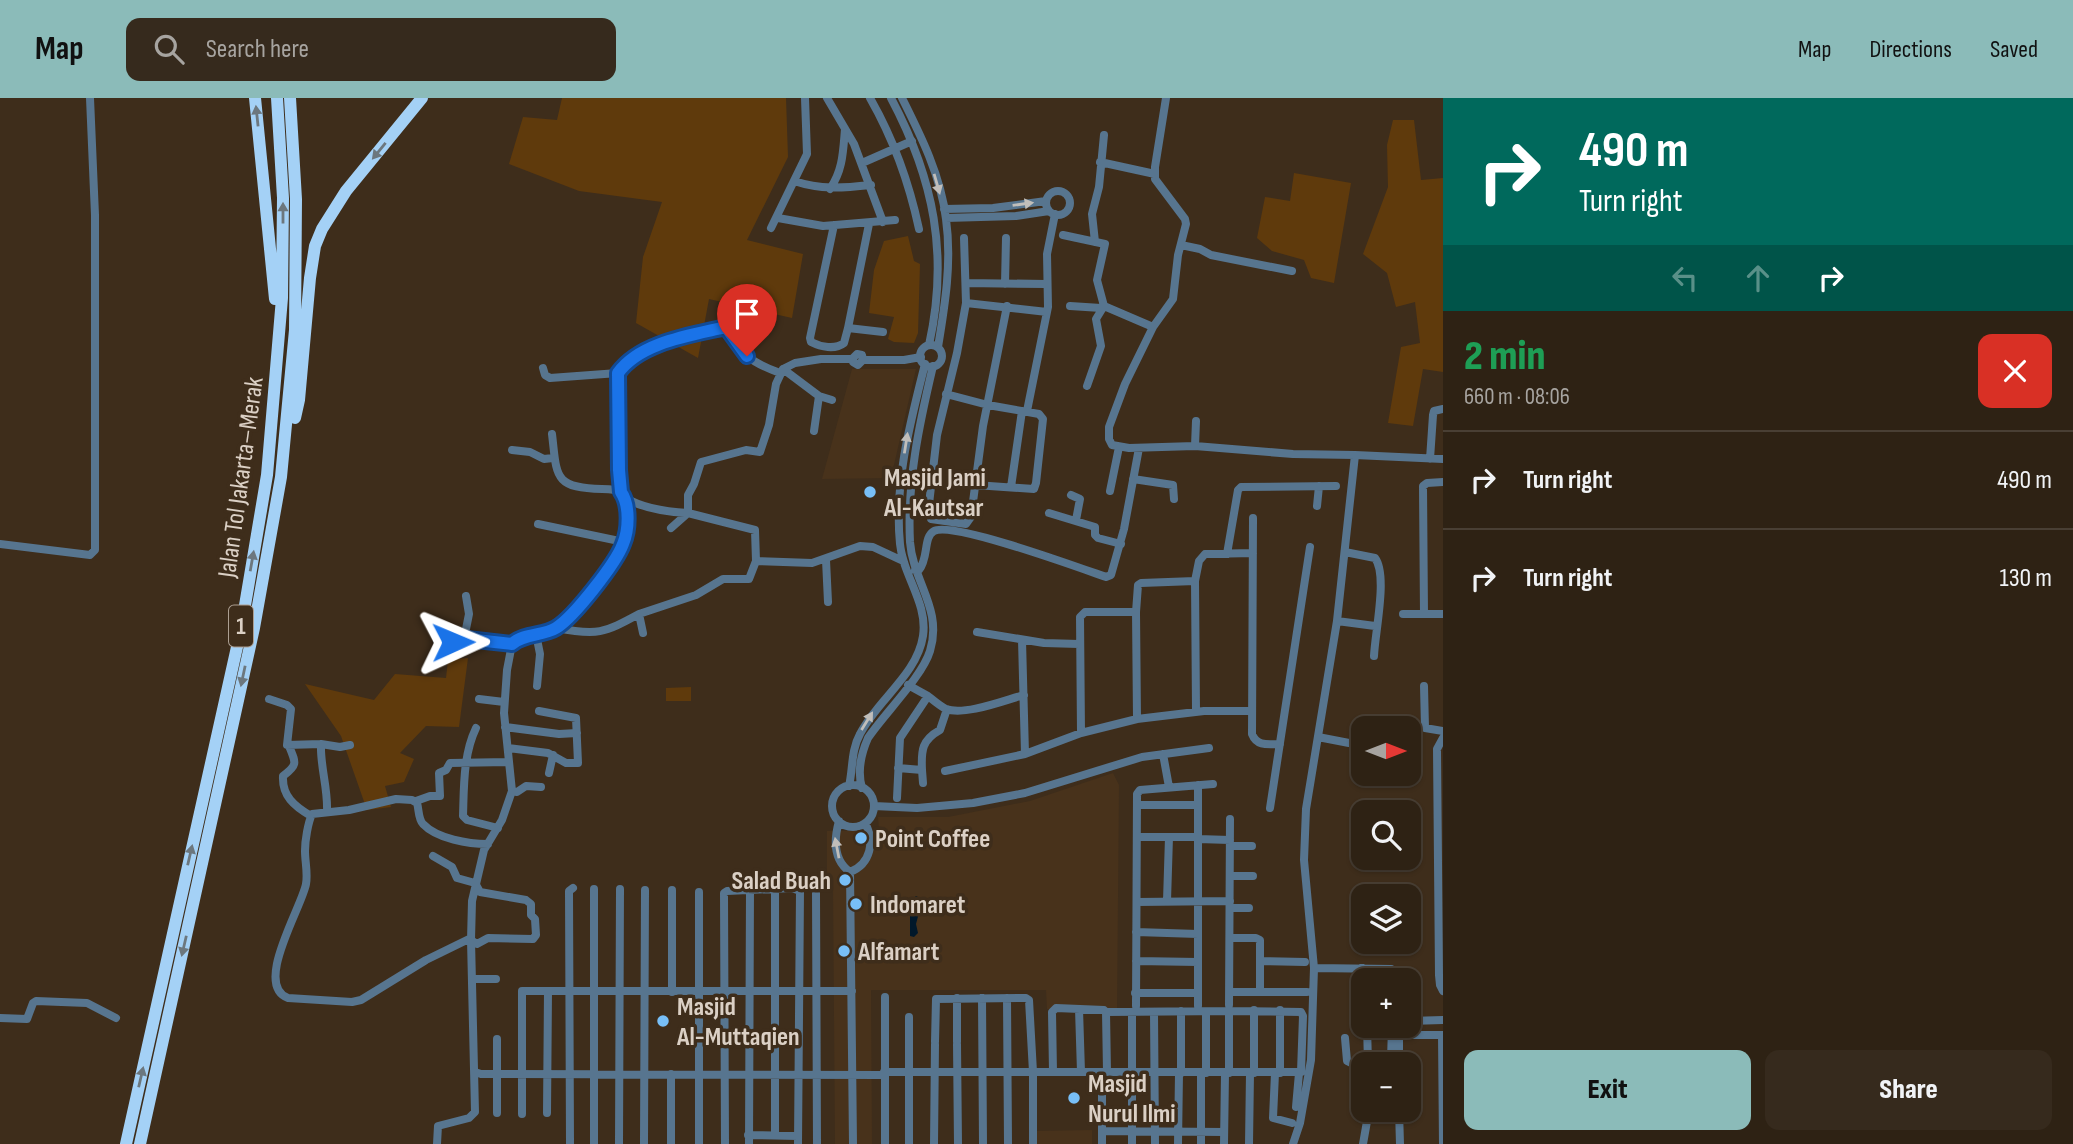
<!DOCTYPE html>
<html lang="en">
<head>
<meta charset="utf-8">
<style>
  :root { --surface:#2e2214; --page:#362a1d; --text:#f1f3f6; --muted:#a7a4a0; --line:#493f34; --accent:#8bbbb9 }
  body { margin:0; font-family:"Sofia Sans Condensed",sans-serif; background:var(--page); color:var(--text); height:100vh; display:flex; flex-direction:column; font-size:26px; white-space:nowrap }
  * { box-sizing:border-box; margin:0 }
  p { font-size:23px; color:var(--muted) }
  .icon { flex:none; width:38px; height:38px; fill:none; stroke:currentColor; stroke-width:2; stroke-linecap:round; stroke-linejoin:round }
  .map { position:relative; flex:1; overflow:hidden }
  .details { display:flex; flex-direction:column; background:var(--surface); width:630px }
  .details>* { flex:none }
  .banner { background:#00695c; color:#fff; overflow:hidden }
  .needle { width:46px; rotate:90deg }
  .fabs { position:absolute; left:1351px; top:618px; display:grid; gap:14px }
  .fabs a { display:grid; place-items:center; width:70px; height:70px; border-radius:14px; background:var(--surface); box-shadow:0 2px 5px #0004,0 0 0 2px var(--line); font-size:35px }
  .pin { position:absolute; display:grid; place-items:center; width:60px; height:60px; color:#fff; margin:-72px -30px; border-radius:50% 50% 50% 0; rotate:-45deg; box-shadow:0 0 7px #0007 }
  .pin .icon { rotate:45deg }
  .me { position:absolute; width:77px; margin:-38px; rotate:89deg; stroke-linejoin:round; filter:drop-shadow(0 0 5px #0008) }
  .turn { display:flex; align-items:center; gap:24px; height:147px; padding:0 21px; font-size:32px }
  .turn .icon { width:91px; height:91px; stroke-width:2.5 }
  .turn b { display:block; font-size:49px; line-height:60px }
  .lanes { display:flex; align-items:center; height:66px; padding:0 21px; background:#0003; justify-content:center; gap:35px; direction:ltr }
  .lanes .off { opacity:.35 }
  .round { display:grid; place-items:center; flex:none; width:74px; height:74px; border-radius:14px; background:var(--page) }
  .overview { display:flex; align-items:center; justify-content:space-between; height:119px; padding:0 21px }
  h1 { font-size:42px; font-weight:800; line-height:52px; color:#1e9e55 }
  .action { display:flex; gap:14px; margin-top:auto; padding:14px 21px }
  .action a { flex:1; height:80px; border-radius:14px; background:var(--accent); color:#111; font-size:28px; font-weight:800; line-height:80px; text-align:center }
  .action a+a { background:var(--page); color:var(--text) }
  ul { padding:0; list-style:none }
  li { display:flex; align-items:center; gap:21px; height:98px; padding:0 21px; border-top:2px solid var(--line) }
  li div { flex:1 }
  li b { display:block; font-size:26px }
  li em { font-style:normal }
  header { display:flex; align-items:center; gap:42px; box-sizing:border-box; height:98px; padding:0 35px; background:var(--accent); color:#111 }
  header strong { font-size:33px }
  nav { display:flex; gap:38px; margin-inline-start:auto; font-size:24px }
  .search { width:490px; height:63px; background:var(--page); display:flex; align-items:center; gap:18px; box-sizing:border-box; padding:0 24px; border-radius:14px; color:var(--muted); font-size:26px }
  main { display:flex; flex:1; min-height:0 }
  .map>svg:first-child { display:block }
  .built { fill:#48321b }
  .green { fill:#5f3a0c }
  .water { fill:#01182a }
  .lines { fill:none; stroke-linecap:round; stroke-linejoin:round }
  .minor { stroke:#57758f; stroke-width:8 }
  .highway { stroke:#a4d1f6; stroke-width:12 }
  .oneway { fill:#6c777e }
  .oneway2 { fill:#c1beba }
  .route-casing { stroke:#114b97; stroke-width:18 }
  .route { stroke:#1a73e8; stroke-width:12 }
  .poi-dot { fill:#78bff7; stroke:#3e2d1b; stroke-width:2.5 }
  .labels { text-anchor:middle; stroke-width:7; stroke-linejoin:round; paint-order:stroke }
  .shield { fill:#3e2d1b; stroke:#ac9f92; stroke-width:2 }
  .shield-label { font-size:24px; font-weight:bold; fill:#dbd0c5 }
  .street-label { font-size:26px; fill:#dbd0c5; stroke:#3e2d1b }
  .poi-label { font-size:26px; font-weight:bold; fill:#dbd0c5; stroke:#3e2d1b; text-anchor:start }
</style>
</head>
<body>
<header>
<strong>Map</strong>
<div class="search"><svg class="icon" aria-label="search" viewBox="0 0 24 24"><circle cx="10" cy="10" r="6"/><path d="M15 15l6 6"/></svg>Search here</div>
<nav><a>Map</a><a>Directions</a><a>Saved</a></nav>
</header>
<main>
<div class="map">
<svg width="1443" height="1046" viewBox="0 0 1443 1046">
  <rect width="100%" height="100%" fill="#3e2d1b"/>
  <!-- built -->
  <path class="built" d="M852,271H916L891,380L822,381Z
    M1113,675L1119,687L1117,911H1047L1046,892H871L872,1046H835L833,788H827V733H879L878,719H948L1030,703Z
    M1092,1032V1046H1036V1033Z"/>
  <!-- green -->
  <path class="green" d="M562,0H786L788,59L747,142L803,156L792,220L709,201L698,260L636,225L643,159L662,104L579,93L509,66L523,19L557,22Z
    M1393,22H1414L1421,82L1443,80V274L1423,271L1413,328L1388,325L1401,249L1420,245L1415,204L1396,209L1387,175L1363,156L1388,89L1387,47Z
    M1294,75L1351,85L1334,185L1311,180L1304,162L1272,153L1257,140L1265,99L1290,103Z
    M908,138L914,163L920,166L918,235L914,245L894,244L888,241L894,219L869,215L874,172L884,143Z
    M468,560L459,629L426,628L400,655L414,661L404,684L385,688L391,709L367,712L341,638L305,586L374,602L395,576L446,580L448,562Z
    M691,589V603H666V590Z"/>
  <!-- water -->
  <path class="water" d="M916,798L920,800L917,806L920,811L916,826L918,835L914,839L910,838V804Z"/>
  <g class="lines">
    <!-- minor -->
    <path class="minor" d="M827,0L854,46L883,124
      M870,0C894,42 909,84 919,131
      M891,0C934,81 949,157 929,247
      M902,0C921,38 941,78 946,121C952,164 945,207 938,249
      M1166,0L1155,69V81L1185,121L1186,126L1178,157L1173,201L1153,229L1125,286L1109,329V341L1112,347L1129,350L1195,348L1293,356L1355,357
      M1100,64L1155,76
      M862,65L912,43
      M794,83C821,92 843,90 871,87
      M830,91C843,72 843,54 845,31
      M1046 105a12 12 0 1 1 24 0a12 12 0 1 1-24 0Z
      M944,111L993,110L1046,103
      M778,120L823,128L895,122
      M946,120L1016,118L1049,113
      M834,127L810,240L811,244C821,249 835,252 844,245L848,230L869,126
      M771,130L807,56L805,0
      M1063,137L1105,146L1097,182L1104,208L1153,229
      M964,140L966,205L957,255L937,337L929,406L931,421L966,426L971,419L983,328L1007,208
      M1095,144L1092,116L1099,89L1104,37
      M1181,147L1200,151L1211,157L1292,173
      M966,185L1046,186
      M1005,186L1006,140
      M966,205L1047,214
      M1070,208L1101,210
      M848,230L883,234
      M920 258a11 11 0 1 1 22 0a11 11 0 1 1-22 0Z
      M863,262L862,257L857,256L853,260V264L858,267L863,262H904L921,259
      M543,270L545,277L550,280L618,275
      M783,271L819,298L832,302
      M1087,288L1101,248L1096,221L1104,208
      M946,296L988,307L1039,316L1043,321L1036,385L1034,391L975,387
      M1027,313L1048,209L1047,156L1055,116
      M814,333L819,298
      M1195,348L1196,323
      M512,352L530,354L544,361L553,360
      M1430,361L1433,317L1434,313L1443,311
      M1133,381L1173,387L1174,401
      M1011,389L1022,313
      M1110,393L1119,349
      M621,394L618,275C640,245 691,237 726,229C742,257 750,264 780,275
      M1071,397L1080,401L1076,422
      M624,399C643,411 666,414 688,415
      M1317,408L1319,388
      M1049,415L1095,429V437L1098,440L1121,446
      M1253,420L1252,636C1257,649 1269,646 1280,646
      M538,426L624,444
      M671,430L688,415
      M0,446L90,457L95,452V117L90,0
      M1345,454L1375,460C1388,477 1375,534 1374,558
      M1227,456L1238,392L1241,389L1336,388
      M826,462L828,504
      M756,463L755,432L688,415V397L694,386L701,364L746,352L760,354L769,327L776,286L783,271L795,265L821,261H853
      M915,472H919C929,460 923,439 934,433C952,423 1080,470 1106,479L1111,477L1124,431L1139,350
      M1403,516H1443
      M1424,516L1423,388L1427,385L1443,384
      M1337,523L1375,528
      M557,530C597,538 604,535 639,516
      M977,534L1044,545L1079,546
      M643,535L639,516L696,497L723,481H749L756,463L812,465L860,448L873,449L903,463
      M536,536L540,556L537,588
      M464,541L469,516L466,498
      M437,542L459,544L469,541L512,546
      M1022,542L1025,656
      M908,587L928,598
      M1424,588L1425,630L1443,633
      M269,601L287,607L291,611L287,647L321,646C320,668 328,690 327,713
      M479,601L504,604
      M1196,613L1195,483L1199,463L1205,456L1253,455
      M1137,621L1136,514L1138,487L1141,485L1195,483
      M505,629L559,636L577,635
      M476,630C463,657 464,689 463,718L467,722L498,730
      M1081,635L1080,519L1085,514H1136
      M1318,639L1349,645
      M1443,640L1437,651L1439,877L1440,887L1443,893
      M321,646L340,649L350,647
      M289,648C296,665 298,667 283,678C282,698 294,708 311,718
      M508,650L548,655L566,665H578L576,620L539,613
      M1163,656L1169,689
      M898,670L922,672C921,652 922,642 940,632L947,611
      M922,672L923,685
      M945,673L1025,656L1081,635L1137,621L1204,613H1252
      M549,675L553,657
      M1198,687V908
      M832 708a21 21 0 1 1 42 0a21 21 0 1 1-42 0Z
      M849,688C853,671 851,652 860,636C877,602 917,577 923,538C928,505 903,478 900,446C894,385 910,325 925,266
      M862,690C857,673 861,656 868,640C884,616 922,579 930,553C943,511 913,484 910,444C907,383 919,327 933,268
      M512,693L517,694L526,688L541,689
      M897,700L900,640L928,598C933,602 940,608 946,611C965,618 1005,602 1024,597
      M416,703L430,698H440L439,675L446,672L450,665L508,664
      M1137,707H1198
      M874,708L917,710L973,705L1025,695L1142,659L1209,650
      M1270,710L1310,449
      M839,723C834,741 833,762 850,774L853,1046
      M1137,739H1198
      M1198,741L1230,742
      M1230,748H1252
      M433,758L452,769L457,780L475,785L480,794L526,802L531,806V817L535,821L536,837L533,841L488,840L477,846L471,842
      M850,774C871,766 875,743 865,725
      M1230,778H1253
      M594,791V1046
      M672,792V894
      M816,794L817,1046
      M1167,803L1169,739
      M1137,804L1230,803
      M1230,810H1249
      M1136,834L1198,836
      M471,840L426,862L361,902L352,904L288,900C253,887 302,809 306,786C308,775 305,764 305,753C305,742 308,725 312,716L349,712L396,701L412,702L417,705C419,711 418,721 423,726C437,741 469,746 488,746
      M1230,840H1256L1260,842V894
      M1136,863L1198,864
      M1260,863L1305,864
      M1314,870L1391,871V882
      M1362,870L1363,886
      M472,881H496
      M1230,894H1307
      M1135,895H1198
      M957,900V944
      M982,900L983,1046
      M1007,900L1008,1046
      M1229,907L1230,721
      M1136,908L1137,696L1140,692L1213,686
      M1079,911L1081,974
      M1254,912V975
      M1280,912V975
      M1181,913V975
      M1106,914L1107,974
      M1132,914V1046
      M1154,914L1155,1046
      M1206,914V975
      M0,920L27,921L33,905L36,903L87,905L116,920
      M1409,923L1443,922
      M1399,937H1443
      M1442,937L1443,1046
      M1345,940L1347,963L1351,965H1368L1367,928
      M497,941V1015
      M935,944L936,901L1026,900L1029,902L1033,974V1046
      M957,946L958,1046
      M1369,963L1391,962L1392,928
      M1399,966V928
      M475,974L481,976L884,977
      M884,974H1301L1303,918L1301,914L1229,913
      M1053,974L1052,914L1056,910L1104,912L1106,914L1229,913V975
      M1102,974V1046
      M1201,975V1046
      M1275,975L1273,1020L1292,1025
      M671,976V1046
      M1296,1009L1299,975
      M1399,1012L1400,1046
      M547,1015L548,893
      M522,1016V893H852
      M1102,1033L1224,1034
      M748,1037L798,1038
      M775,1037V790
      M437,1046L438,1028L469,1020L475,1014L471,842L472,803L484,752L502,722L512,693L504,615L507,572L512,546C524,534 543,538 557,529C574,519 617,464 624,445C629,430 628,411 623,397C616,391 611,391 602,391C553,390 557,378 552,336
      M570,1046L569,793L573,790
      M619,1046L620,791
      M644,1046L645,792
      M699,1046V794
      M725,1046L724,795L727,793L792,790L800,793L798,1046
      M749,1046L750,791
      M885,1046V899
      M909,1046V919
      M934,1046L935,946
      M1178,1046L1179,975
      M1224,1046L1225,975
      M1249,1046L1250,975
      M1293,1046L1300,1025L1311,962L1314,870L1304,762L1306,711L1337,523L1355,357L1443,361
      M1363,1046L1369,1012"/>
    <!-- highway -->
    <path class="highway" d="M255,0L275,201
      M295,320L299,302L310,180L315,148L322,131L346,93L422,0
      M126,1046L241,531L267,377L282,200L283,100L277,0
      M140,1046L254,530L281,379L295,232L296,101L290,0"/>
  </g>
  <!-- one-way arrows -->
  <defs><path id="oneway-solid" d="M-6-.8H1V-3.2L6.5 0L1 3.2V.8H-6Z" transform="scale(1.75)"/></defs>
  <g class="oneway">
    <use href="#oneway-solid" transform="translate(257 18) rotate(-96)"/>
    <use href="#oneway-solid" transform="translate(379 53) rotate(129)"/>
    <use href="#oneway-solid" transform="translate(283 115) rotate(-90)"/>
    <use href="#oneway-solid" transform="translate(252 463) rotate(-80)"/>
    <use href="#oneway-solid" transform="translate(243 578) rotate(102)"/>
    <use href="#oneway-solid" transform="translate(190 757) rotate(-77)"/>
    <use href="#oneway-solid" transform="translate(184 848) rotate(103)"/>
    <use href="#oneway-solid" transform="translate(141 979) rotate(-77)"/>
  </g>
  <g class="oneway2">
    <use href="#oneway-solid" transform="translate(937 86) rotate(74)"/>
    <use href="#oneway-solid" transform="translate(1023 106) rotate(-8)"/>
    <use href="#oneway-solid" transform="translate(906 345) rotate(-81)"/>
    <use href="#oneway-solid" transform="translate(867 623) rotate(-58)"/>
    <use href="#oneway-solid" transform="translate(837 750) rotate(-101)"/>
  </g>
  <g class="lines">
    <defs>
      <path id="route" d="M453,544H461L467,541L512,546C524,535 543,538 556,530C574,519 616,465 623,446C629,432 630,407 621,394L619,372L618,275C640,244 692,237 726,229L747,258"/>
    </defs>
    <!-- route casing -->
    <use href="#route" class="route-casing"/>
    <!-- route -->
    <use href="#route" class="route"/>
  </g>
  <!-- markers -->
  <g class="poi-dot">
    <circle cx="870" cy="394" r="7"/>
    <circle cx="861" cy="740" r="7"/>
    <circle cx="845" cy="782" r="7"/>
    <circle cx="856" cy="806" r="7"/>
    <circle cx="844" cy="853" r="7"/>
    <circle cx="663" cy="923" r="7"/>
    <circle cx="1074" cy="1000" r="7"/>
  </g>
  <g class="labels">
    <!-- shield labels -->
    <rect class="shield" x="229" y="507.5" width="24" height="41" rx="5"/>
    <g class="shield-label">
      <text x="241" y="536">1</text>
    </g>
    <!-- street labels -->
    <g class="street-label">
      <text transform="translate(240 379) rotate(-82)" y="9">Jalan Tol Jakarta–Merak</text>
    </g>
    <!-- poi labels -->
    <g class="poi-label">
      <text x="884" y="388">Masjid Jami<tspan x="884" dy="30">Al-Kautsar</tspan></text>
      <text x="875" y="749">Point Coffee</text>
      <text x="831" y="791" text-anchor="end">Salad Buah</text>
      <text x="870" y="815">Indomaret</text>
      <text x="858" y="862">Alfamart</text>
      <text x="677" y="917">Masjid<tspan x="677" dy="30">Al-Muttaqien</tspan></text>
      <text x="1088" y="994">Masjid<tspan x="1088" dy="30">Nurul Ilmi</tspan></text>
    </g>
  </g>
</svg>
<div class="fabs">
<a><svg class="needle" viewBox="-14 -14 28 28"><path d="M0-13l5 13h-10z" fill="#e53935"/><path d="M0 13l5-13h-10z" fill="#a7a4a0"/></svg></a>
<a><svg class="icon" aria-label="search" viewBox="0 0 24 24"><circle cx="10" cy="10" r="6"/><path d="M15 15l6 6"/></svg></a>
<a><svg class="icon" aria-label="layers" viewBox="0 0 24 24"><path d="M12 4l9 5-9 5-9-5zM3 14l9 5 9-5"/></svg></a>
<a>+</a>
<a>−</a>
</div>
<div class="pin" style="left:747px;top:258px;background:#d93025"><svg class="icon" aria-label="arrive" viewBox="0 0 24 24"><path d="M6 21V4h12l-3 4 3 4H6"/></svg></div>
<svg class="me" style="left:453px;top:544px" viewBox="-20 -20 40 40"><path d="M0-17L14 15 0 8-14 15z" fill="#1a73e8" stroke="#fff" stroke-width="4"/></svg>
</div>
<section class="details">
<div class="banner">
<div class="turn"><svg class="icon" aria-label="right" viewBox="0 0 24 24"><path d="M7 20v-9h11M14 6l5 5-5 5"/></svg><div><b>490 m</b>Turn right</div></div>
<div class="lanes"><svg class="icon off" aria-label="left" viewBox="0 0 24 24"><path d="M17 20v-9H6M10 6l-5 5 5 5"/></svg><svg class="icon off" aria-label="ahead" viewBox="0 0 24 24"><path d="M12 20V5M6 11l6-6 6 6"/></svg><svg class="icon" aria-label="right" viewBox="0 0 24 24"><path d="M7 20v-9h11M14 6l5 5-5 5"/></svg></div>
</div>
<div class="overview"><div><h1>2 min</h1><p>660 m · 08:06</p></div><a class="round" style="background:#d93025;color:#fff"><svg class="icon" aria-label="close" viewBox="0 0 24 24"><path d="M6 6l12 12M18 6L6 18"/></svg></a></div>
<ul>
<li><svg class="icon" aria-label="right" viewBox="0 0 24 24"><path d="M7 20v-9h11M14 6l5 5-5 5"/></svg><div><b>Turn right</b></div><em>490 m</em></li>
<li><svg class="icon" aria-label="right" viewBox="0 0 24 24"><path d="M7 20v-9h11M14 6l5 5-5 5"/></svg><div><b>Turn right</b></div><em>130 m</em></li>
</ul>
<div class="action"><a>Exit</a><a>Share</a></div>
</section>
</main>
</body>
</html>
